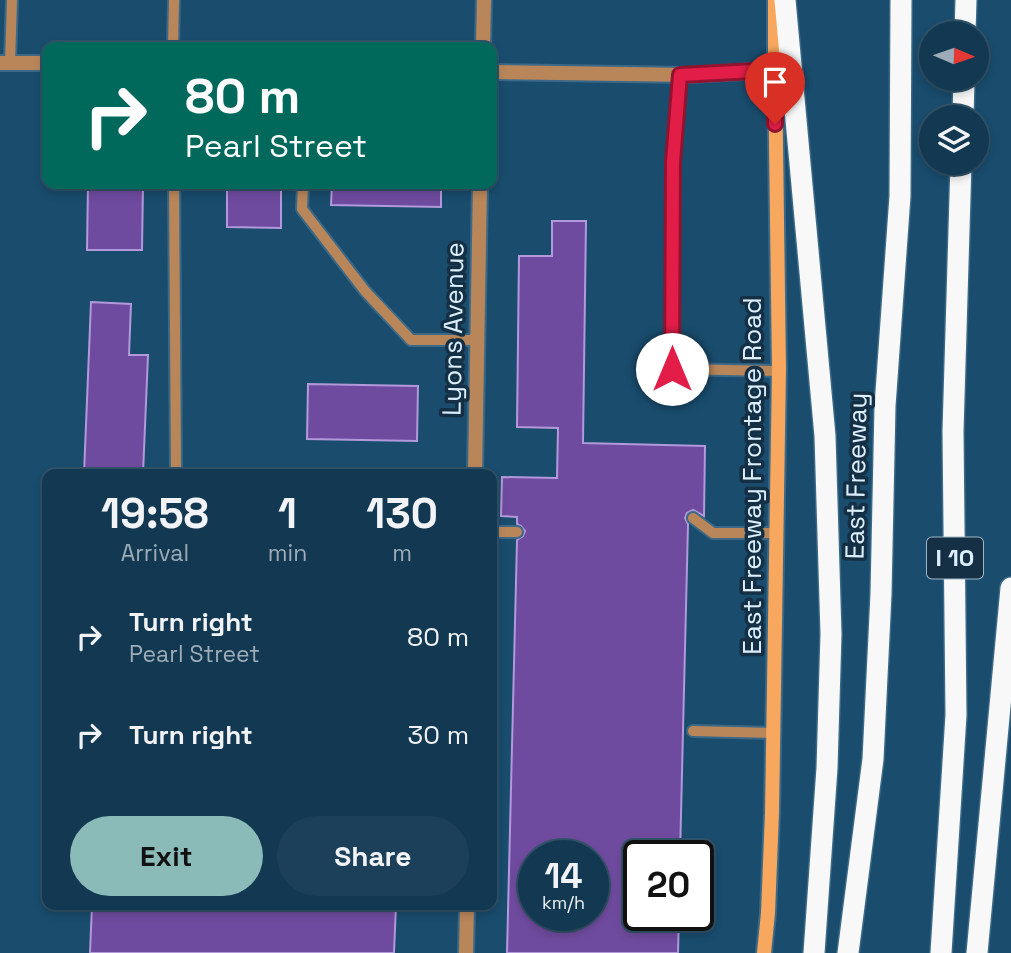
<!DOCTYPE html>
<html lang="en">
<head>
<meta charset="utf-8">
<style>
  :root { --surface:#133952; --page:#1c4059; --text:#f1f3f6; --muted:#9dacb8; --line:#325369; --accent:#8bbbb9 }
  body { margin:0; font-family:"Space Grotesk",sans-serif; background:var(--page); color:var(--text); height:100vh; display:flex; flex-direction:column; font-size:26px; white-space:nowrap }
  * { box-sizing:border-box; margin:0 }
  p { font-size:23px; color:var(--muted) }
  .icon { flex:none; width:38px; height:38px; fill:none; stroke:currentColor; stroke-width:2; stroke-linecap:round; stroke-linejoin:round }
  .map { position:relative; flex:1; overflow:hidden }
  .details { position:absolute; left:42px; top:469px; width:455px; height:441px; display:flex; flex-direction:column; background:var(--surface); border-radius:14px; box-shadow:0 4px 10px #0003,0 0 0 2px var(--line) }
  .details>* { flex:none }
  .banner { position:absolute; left:42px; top:42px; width:455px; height:147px; border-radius:14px; box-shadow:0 4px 10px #0003,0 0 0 2px var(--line); background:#00695c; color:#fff; overflow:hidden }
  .needle { width:46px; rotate:92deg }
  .tools { position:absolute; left:919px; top:21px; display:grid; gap:14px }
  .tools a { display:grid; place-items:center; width:70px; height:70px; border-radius:50%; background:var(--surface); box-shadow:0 4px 10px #0003,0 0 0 2px var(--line); font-size:35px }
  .speed { position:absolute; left:518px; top:840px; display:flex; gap:14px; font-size:35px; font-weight:700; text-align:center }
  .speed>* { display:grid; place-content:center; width:91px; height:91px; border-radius:50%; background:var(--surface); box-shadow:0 4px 10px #0003,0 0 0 2px var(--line); line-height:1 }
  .speed small { font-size:18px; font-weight:400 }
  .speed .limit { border:4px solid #111; border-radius:10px; background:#fff; color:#111 }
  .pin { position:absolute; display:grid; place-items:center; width:60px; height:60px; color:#fff; margin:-72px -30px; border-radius:50% 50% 50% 0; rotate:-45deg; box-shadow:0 0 7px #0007 }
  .pin .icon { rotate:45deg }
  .me { position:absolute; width:77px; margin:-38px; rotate:0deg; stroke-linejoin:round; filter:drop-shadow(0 0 5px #0008) }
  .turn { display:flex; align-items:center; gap:24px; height:147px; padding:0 28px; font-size:32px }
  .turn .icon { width:91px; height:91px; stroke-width:2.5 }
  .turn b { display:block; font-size:49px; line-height:60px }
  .eta { display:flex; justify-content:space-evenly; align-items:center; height:119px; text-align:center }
  .eta b { font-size:42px; font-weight:800; line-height:49px }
  .cta { display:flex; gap:14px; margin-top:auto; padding:14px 28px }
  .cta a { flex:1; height:80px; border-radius:42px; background:var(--accent); color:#111; font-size:28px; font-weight:800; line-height:80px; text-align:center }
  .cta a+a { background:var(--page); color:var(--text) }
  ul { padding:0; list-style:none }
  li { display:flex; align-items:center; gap:21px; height:98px; padding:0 28px }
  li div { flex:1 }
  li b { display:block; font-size:26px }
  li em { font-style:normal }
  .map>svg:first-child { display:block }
  .building { fill:#6f4b9f; stroke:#b299db; stroke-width:2; fill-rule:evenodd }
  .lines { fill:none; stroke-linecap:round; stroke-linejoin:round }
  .lane-casing { stroke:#3c6987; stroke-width:14 }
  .street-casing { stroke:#3c6987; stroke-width:18 }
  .secondary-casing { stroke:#3c6987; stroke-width:18 }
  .highway-casing { stroke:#3c6987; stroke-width:24 }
  .lane { stroke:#b9865a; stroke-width:10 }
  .street { stroke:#b9865a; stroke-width:14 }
  .secondary { stroke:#f8a75e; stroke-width:14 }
  .highway { stroke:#f7f8f7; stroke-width:21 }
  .route-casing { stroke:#92132f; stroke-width:18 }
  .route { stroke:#e11d48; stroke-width:12 }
  .labels { text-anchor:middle; stroke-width:7; stroke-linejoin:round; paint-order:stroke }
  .shield { fill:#153044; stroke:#a0b6c6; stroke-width:2 }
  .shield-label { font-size:24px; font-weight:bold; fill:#dbeffe }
  .street-label { font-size:26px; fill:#dbeffe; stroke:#153044 }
</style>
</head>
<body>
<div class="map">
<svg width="1011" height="953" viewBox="0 0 1011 953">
  <rect width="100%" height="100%" fill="#194c6d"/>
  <!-- building -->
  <path class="building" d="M88,184H143L142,250H87Z
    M227,184H281V228L227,227Z
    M332,184H441V207L331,205Z
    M552,221H586L583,443L705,446L704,516L693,510L687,513L685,518L688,524L680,856H639V915H679L678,953H507L517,540L523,536L525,531L521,526L517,524V517L501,516L502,477L557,478L558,428L517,427L519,256H552ZM534,856H593V915H534Z
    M91,302L131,304L129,355H148L143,474H84Z
    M308,384L418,386L417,441L307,439Z
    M92,905H396L394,953H90Z"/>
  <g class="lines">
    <defs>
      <path id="lane" d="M173,47L174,0
        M10,63L12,0
        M680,75L673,162L672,369L779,371
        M174,184L176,474
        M303,184L302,209L365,291L411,340H477
        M272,474H314
        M693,518L713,533H777
        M492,532H517
        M693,731L774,733"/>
      <path id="street" d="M483,47L484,0
        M0,63H47
        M492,72L689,75L775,70
        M475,474L480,184
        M466,953L467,905"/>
      <path id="secondary" d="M764,953L768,913L772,813L779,369L775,70V0"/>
      <path id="highway" d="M785,0L825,436L831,634L827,768L814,953
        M965,33L966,0
        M963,117L964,79
        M848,953L873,759L881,594L885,406L900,196L901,0
        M941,953L956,715L953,431L961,163
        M977,953L1011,588"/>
    </defs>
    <!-- lane casing -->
    <use href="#lane" class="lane-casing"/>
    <!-- street casing -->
    <use href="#street" class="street-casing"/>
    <!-- secondary casing -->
    <use href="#secondary" class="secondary-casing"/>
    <!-- highway casing -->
    <use href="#highway" class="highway-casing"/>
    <!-- lane -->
    <use href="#lane" class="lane"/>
    <!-- street -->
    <use href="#street" class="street"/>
    <!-- secondary -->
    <use href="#secondary" class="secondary"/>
    <!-- highway -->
    <use href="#highway" class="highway"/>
  </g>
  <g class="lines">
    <defs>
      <path id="route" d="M672,369L673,162L680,75L775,70V124"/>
    </defs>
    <!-- route casing -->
    <use href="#route" class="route-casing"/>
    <!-- route -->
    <use href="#route" class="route"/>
  </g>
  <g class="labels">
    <!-- shield labels -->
    <rect class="shield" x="927" y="537.5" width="56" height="41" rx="5"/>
    <g class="shield-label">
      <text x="955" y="566">I 10</text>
    </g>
    <!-- street labels -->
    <g class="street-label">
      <text transform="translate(453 329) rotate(-89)" y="9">Lyons Avenue</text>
      <text transform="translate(752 476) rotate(-90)" y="9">East Freeway Frontage Road</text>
      <text transform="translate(856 476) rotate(-89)" y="9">East Freeway</text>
    </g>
  </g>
</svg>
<div class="tools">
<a><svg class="needle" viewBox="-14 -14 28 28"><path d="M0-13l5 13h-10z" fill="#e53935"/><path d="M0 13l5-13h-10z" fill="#9dacb8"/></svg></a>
<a><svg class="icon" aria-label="layers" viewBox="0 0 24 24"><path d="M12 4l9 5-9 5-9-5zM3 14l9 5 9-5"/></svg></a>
</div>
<div class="speed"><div>14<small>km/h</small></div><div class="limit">20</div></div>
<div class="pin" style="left:775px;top:124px;background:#d93025"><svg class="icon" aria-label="arrive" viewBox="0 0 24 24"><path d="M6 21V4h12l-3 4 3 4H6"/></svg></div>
<svg class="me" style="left:672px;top:369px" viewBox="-20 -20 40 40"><circle r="19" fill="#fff"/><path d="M0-13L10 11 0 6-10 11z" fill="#e11d48"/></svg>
<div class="banner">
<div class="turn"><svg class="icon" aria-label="right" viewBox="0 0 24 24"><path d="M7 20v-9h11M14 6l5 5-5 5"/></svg><div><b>80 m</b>Pearl Street</div></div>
</div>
<section class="details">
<div class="eta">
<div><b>19:58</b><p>Arrival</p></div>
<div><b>1</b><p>min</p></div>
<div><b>130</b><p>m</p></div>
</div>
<ul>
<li><svg class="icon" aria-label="right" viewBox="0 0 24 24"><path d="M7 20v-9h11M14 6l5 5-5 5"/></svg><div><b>Turn right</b><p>Pearl Street</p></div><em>80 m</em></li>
<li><svg class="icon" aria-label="right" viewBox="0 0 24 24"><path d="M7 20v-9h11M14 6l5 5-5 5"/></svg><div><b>Turn right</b></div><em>30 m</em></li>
</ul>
<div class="cta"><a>Exit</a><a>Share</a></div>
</section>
</div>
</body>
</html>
